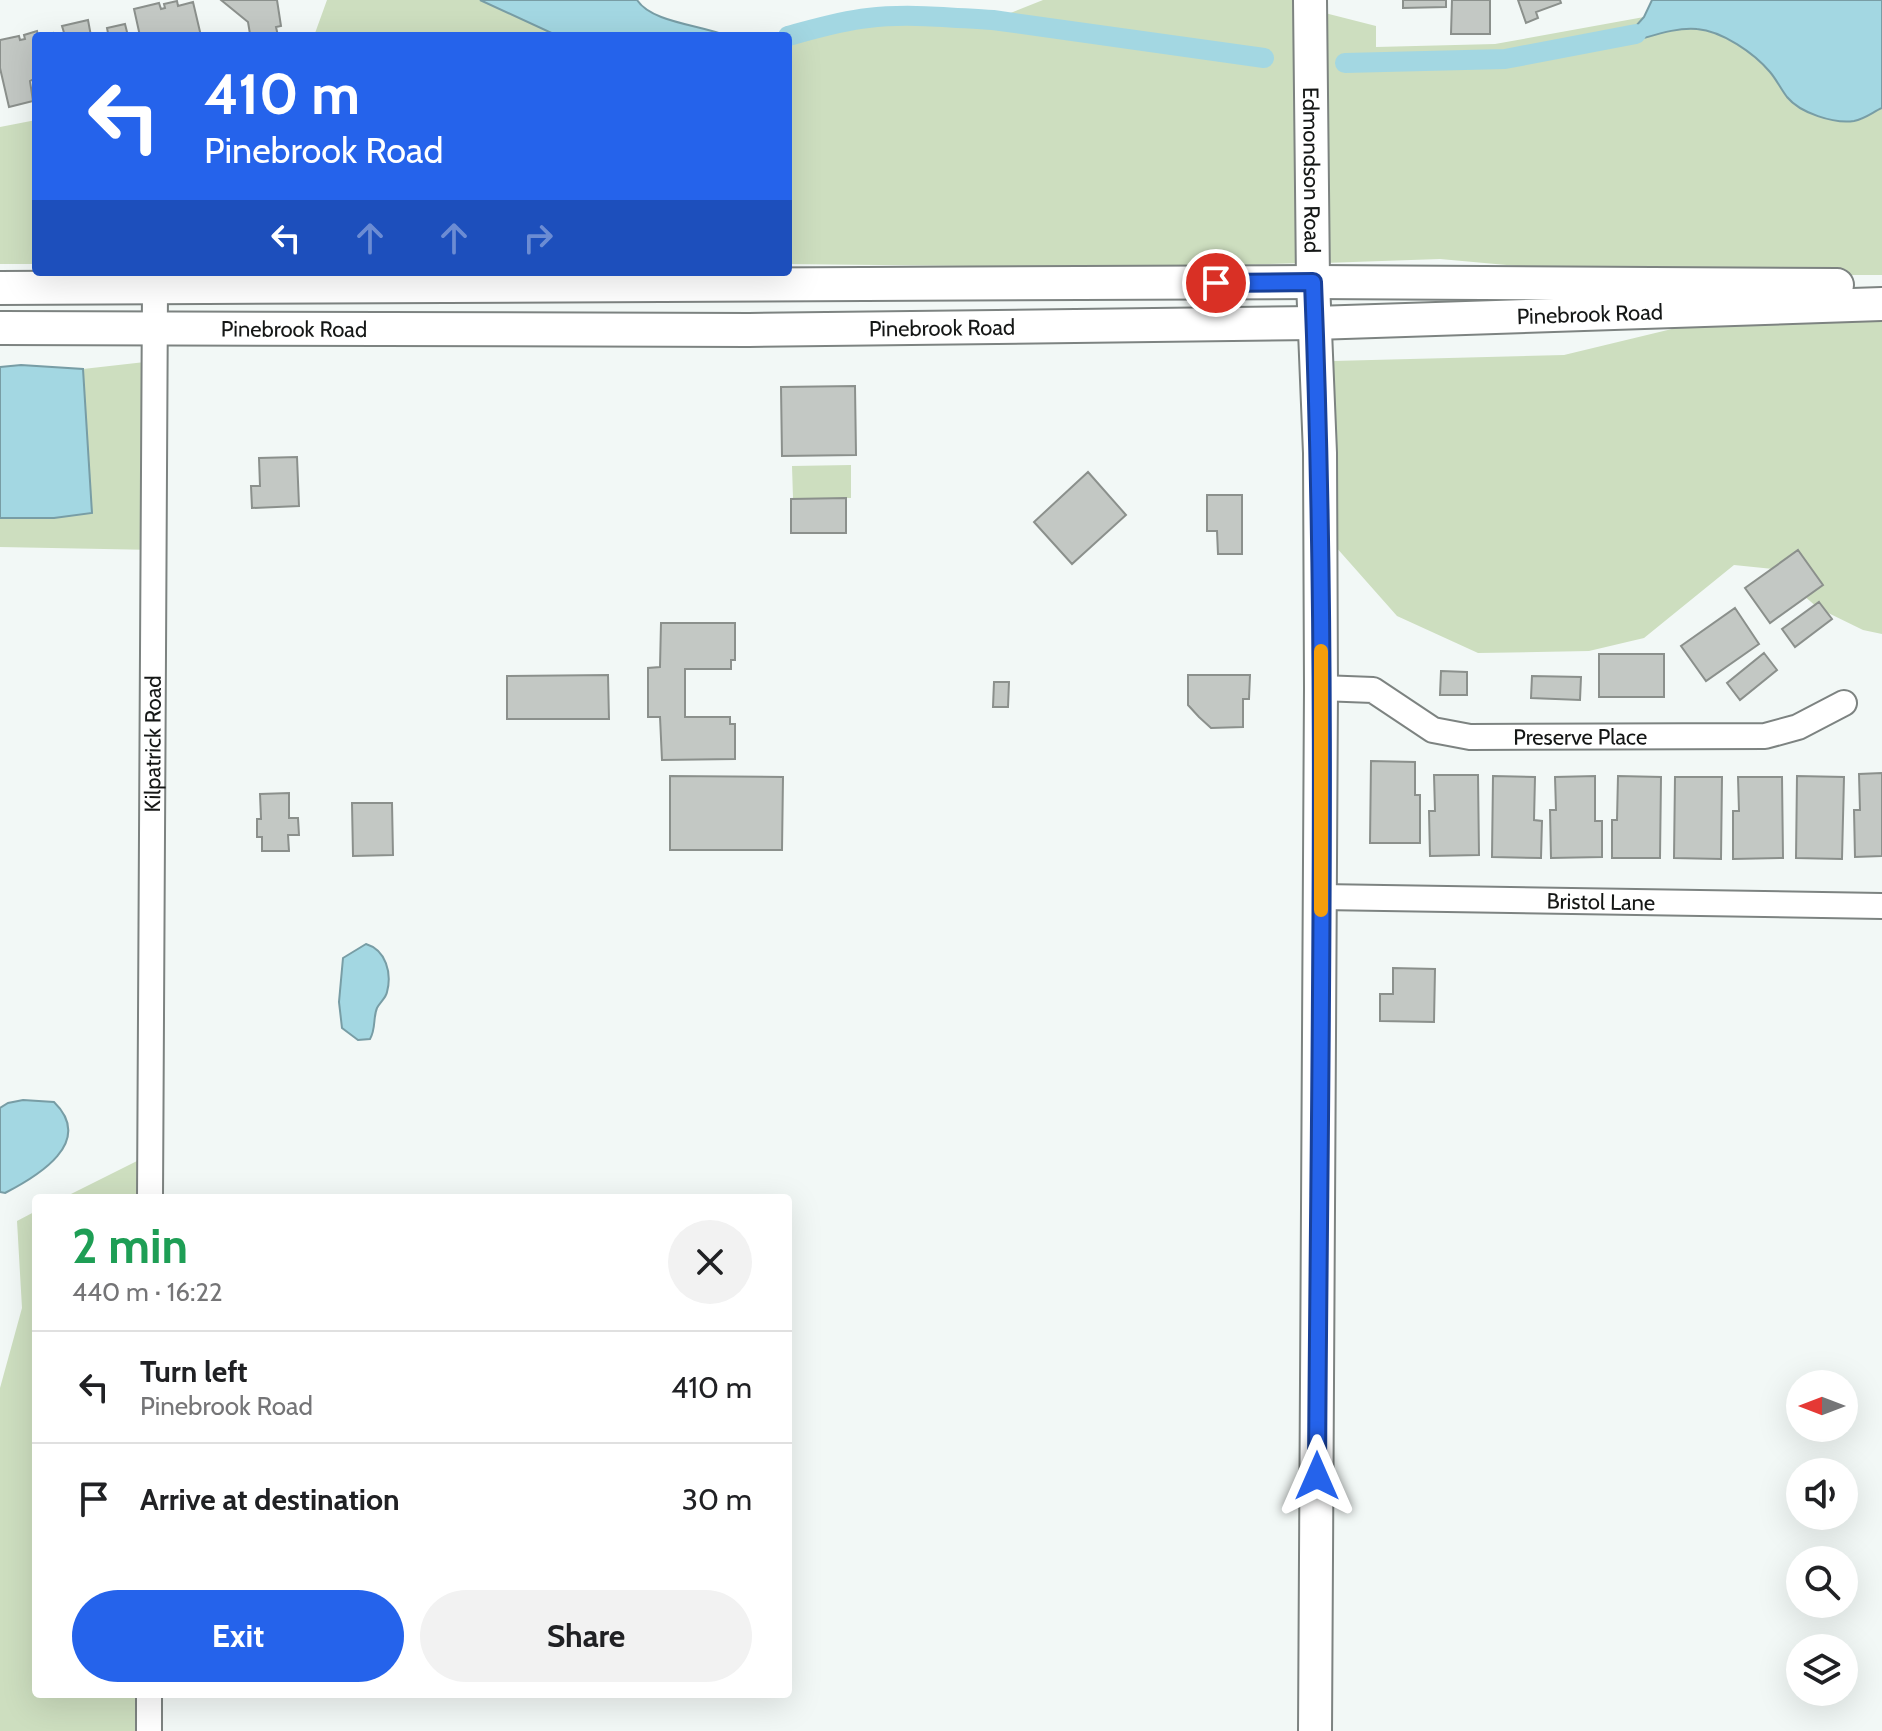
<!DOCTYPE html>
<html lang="en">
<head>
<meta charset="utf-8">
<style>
  :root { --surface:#fff; --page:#f2f2f2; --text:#202124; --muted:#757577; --line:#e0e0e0; --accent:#2563eb }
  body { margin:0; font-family:Cabin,sans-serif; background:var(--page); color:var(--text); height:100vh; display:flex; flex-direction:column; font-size:30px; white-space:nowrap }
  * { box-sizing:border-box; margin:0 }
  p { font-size:26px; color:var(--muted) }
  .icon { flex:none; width:44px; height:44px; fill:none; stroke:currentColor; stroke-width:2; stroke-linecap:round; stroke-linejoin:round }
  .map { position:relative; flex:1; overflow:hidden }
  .drawer { position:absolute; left:32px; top:1194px; width:760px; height:504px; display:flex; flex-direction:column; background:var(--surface); border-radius:8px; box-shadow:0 8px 32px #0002 }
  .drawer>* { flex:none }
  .banner { position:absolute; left:32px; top:32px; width:760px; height:244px; border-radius:8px; box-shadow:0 8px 32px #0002; background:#2563eb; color:#fff; overflow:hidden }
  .needle { width:52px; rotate:270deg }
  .buttons { position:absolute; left:1786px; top:1370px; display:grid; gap:16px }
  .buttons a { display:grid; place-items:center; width:72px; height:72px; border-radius:50%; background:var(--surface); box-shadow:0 8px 32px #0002; font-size:40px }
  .pin { position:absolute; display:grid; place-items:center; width:68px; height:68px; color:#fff; margin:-34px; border:4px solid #fff; border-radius:50%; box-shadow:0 2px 8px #0007 }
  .me { position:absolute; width:88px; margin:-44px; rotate:0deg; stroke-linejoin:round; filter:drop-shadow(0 0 6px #0008) }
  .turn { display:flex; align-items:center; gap:28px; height:168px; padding:0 40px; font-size:36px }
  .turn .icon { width:104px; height:104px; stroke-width:2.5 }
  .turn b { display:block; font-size:56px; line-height:68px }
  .lanes { display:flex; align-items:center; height:76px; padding:0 40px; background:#0003; justify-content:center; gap:40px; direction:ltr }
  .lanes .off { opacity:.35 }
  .round { display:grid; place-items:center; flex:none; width:84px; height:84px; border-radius:42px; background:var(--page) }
  .head { display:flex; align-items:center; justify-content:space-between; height:136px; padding:0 40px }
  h1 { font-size:48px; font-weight:700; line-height:60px; color:#1e9e55 }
  .primary-button { display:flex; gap:16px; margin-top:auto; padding:16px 40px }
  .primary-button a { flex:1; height:92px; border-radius:48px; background:var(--accent); color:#fff; font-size:32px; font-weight:700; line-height:92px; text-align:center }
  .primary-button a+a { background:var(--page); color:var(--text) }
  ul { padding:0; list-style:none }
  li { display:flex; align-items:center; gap:24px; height:112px; padding:0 40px; border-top:2px solid var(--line) }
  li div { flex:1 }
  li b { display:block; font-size:30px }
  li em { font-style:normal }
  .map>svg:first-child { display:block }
  .green { fill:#cddebf }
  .water { fill:#a3d7e2; stroke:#789da5; stroke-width:2 }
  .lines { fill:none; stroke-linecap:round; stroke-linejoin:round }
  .canal { stroke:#a3d7e2; stroke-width:20 }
  .building { fill:#c3c8c4; stroke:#8b908c; stroke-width:2 }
  .street-casing { stroke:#7d8381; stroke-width:28 }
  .secondary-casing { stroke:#7d8381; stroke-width:36 }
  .street { stroke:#fff; stroke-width:24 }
  .secondary { stroke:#fff; stroke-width:32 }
  .route-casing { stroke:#184099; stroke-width:20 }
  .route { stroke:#2563eb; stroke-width:14 }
  .slow { stroke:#f59e0b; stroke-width:14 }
  .labels { text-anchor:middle; stroke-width:6; stroke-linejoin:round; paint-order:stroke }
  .street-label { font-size:22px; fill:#151716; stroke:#f2f8f6 }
</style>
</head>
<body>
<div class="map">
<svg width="1882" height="1731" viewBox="0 0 1882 1731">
  <rect width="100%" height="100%" fill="#f2f8f6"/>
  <!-- green -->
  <path class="green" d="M327,0H480L558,36H314Z
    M1043,0H1299L1302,263L1153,268L788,264V36L837,23L870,18L911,16L993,20Z
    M1652,0H1882V275H1617L1440,259L1324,263L1321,12L1376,26V47L1495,44L1644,17Z
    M36,120V264H0V127Z
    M1882,314V634L1863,630L1818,608L1773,569L1734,565L1644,638L1589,651L1478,653L1397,616L1335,546L1333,361L1564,355L1705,321Z
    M145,362L156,550L0,547V518H54L91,513L83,369Z
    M851,465V498H793L792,466Z
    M149,1155V1198H63Z
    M36,1211V1694H146V1731H0V1388L22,1308L17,1221Z"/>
  <!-- water -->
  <path class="water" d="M480,0H637C652,23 702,25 727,36H558Z
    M1652,0H1882V108C1873,112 1865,119 1854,121C1834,124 1800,113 1787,97C1781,89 1776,79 1770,72C1754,53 1722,31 1697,29C1678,27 1655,35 1637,40L1635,27L1644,17Z
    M21,365L83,369L92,513L54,518H0V367Z
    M366,944C386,950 392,973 387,992C386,998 380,1002 377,1008C373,1017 376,1029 370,1039L358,1040L342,1028L339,1002L343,958Z
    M23,1100L54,1102C95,1142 38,1176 5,1193L0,1192V1108L8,1103Z"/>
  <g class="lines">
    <!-- canal -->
    <path class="canal" d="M788,36C814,29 840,21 868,18C909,13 952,18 993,20L1264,58
      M1345,63L1505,59L1636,34"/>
  </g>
  <!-- building -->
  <path class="building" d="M221,0H277L281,26L276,27L278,36L250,34L248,22Z
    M1403,0H1446V7L1403,8Z
    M1452,0H1490V34H1451Z
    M1518,0H1560L1561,3L1536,12L1538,18L1526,23Z
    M177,1L178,6L193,2L201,36H140L134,9L159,3L161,9L165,8L164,4Z
    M88,20L91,36H65L62,26Z
    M125,24L128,36H92L108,33L107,28Z
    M37,31L38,36L53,33L54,36H36V78L30,81L33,101L9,107L0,68V40L19,36L20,40L25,39L24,35Z
    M855,386L856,455L782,456L781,387Z
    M297,457L299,506L252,508L251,486H260L259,458Z
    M1088,472L1126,515L1072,564L1034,522Z
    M1207,495H1242V554H1218L1217,531H1207Z
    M846,498V533H791V499Z
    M1798,550L1823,585L1770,623L1745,588Z
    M1819,602L1832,619L1795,647L1782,629Z
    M1735,608L1759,644L1706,681L1681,646Z
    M661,623H735V660H731V669H685V717H730V724H735V759L662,760L660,717H648V668L660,667Z
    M1764,653L1777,670L1740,700L1727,683Z
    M1599,654H1664V697H1599Z
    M1441,671L1467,672V695H1440Z
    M608,675L609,719H507V676Z
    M1188,675H1250L1249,699H1243V727L1211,728L1199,717L1188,705Z
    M1532,676L1581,677L1580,700L1531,698Z
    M994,682H1009L1008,707H993Z
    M1371,761L1415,762V795H1420V843H1370Z
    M1882,773V856L1855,857L1854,810H1860L1859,774Z
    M1434,775H1478L1479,855L1430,856L1429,811H1435Z
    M670,776L783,777L782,850H670Z
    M1493,776L1535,777L1534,820L1542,821L1541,858L1492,857Z
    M1595,776V821H1602V857L1551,858L1550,810H1556L1555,777Z
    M1618,776L1661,777L1660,858H1612V820H1617Z
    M1797,776L1844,777L1842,859L1796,858Z
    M1675,777H1722L1721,859L1674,858Z
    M1738,777H1782L1783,858L1733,859V811H1739Z
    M289,793V818H298L299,835H288L289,851H262V837H257V819H261L260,794Z
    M352,803H392L393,855L353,856Z
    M1393,968L1435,969L1434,1022L1380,1021V994H1393Z"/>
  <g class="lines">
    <defs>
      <g id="street">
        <path id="s1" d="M1321,688L1373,690L1433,730L1470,737L1765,736L1798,727L1844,703"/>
        <path id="s2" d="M1321,897L1882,906"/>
        <path id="s3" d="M150,1198L155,289"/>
        <path d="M149,1731V1694"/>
      </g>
      <g id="secondary">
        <path id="s4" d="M1310,0L1313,282L1320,453L1321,688L1315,1731"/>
        <path d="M0,288L1313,282L1837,285"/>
        <path id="s5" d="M0,328L749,330L1315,323L1882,304"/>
      </g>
    </defs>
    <!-- street casing -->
    <use href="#street" class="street-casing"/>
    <!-- secondary casing -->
    <use href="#secondary" class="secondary-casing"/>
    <!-- street -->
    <use href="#street" class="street"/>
    <!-- secondary -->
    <use href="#secondary" class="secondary"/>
  </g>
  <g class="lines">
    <defs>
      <path id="route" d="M1216,283L1313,282C1329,680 1319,1078 1317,1476"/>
    </defs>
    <!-- route casing -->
    <use href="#route" class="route-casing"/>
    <!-- route -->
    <use href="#route" class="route"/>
    <!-- slow -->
    <path class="slow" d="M1321,651V910"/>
  </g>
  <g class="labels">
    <!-- street labels -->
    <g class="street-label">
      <text dy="8" stroke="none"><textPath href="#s4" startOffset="170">Edmondson Road</textPath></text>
      <text dy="8" stroke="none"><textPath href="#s5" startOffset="1590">Pinebrook Road</textPath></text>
      <text dy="8" stroke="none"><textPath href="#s5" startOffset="294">Pinebrook Road</textPath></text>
      <text dy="8" stroke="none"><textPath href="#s5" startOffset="942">Pinebrook Road</textPath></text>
      <text dy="8" stroke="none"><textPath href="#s1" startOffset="272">Preserve Place</textPath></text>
      <text dy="8" stroke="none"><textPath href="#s3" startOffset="454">Kilpatrick Road</textPath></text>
      <text dy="8" stroke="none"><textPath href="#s2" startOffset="280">Bristol Lane</textPath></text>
    </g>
  </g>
</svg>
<div class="buttons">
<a><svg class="needle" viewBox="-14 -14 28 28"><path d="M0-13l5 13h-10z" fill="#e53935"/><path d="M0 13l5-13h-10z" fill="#757577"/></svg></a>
<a><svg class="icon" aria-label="sound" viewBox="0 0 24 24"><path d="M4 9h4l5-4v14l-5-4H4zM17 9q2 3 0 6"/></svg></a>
<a><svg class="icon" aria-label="search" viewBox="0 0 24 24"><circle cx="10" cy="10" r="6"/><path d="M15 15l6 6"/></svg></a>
<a><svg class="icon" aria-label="layers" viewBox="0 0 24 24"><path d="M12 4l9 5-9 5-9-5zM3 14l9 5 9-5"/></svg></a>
</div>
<div class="pin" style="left:1216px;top:283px;background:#d93025"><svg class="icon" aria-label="arrive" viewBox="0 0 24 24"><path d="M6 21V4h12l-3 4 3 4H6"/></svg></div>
<svg class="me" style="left:1317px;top:1476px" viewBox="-20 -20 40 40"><path d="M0-17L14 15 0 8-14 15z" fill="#2563eb" stroke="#fff" stroke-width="4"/></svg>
<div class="banner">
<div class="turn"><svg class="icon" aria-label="left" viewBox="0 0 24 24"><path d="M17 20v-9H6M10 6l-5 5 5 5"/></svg><div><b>410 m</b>Pinebrook Road</div></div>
<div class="lanes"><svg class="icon" aria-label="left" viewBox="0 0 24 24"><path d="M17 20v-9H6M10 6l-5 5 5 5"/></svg><svg class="icon off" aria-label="ahead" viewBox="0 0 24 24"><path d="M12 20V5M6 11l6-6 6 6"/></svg><svg class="icon off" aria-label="ahead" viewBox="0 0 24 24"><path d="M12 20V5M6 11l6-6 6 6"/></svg><svg class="icon off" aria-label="right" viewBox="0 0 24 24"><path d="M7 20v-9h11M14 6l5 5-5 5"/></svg></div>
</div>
<section class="drawer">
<div class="head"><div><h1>2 min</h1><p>440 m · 16:22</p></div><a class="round"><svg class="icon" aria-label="close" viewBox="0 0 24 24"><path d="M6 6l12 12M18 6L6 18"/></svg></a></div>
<ul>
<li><svg class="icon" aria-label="left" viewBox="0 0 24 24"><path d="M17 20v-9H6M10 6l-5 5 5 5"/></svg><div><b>Turn left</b><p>Pinebrook Road</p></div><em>410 m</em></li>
<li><svg class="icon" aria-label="arrive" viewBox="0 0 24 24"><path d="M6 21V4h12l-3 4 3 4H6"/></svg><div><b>Arrive at destination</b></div><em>30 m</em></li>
</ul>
<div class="primary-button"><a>Exit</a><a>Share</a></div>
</section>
</div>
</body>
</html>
